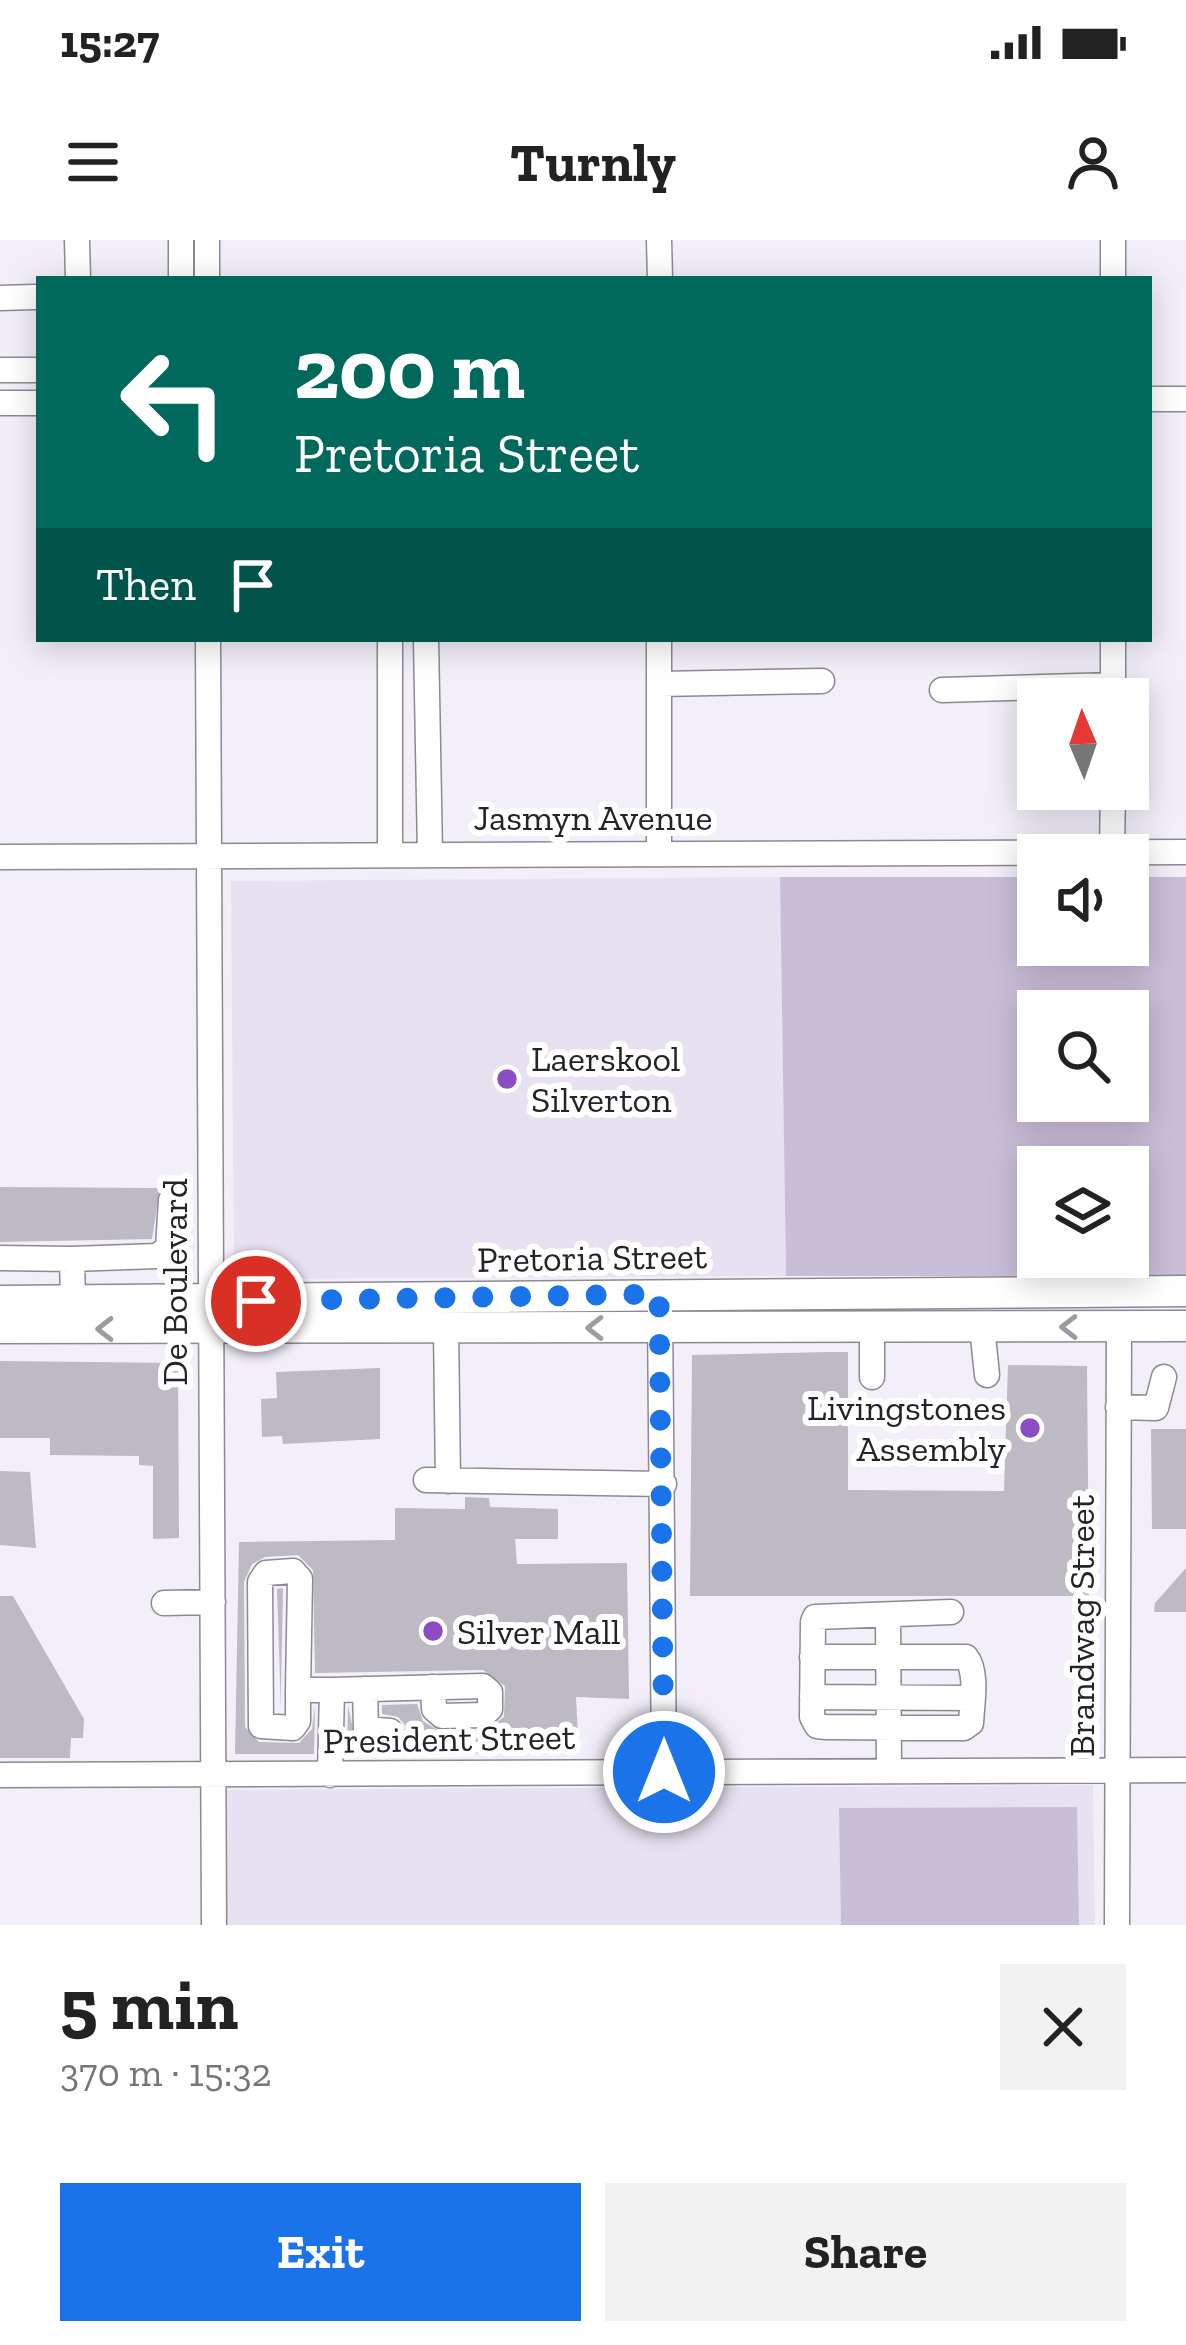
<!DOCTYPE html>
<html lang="en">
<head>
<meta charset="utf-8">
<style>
  :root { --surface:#fff; --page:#f2f2f2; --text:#222; --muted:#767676; --accent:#1a73e8 }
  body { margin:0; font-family:"Zilla Slab",serif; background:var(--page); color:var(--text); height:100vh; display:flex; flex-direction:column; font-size:45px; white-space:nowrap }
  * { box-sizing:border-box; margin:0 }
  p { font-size:39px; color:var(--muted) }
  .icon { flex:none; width:66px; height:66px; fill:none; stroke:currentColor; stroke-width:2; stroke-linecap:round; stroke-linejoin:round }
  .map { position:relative; height:1685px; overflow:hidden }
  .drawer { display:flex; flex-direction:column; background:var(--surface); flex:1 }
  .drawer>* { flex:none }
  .hud { position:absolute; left:36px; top:36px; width:1116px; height:366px; border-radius:0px; box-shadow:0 6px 30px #0003; background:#00695c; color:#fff; overflow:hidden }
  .needle { width:78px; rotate:358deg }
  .controls { position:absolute; left:1017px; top:438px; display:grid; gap:24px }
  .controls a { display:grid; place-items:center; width:132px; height:132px; border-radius:0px; background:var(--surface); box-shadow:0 6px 30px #0003; font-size:60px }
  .pin { position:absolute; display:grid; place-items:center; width:102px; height:102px; color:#fff; margin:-51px; border:6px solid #fff; border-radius:50%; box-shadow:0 3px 12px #0007 }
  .me { position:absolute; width:132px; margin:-66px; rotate:0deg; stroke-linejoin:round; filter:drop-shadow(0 0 9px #0008) }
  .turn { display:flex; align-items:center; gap:42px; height:252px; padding:0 60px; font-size:54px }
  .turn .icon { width:156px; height:156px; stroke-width:2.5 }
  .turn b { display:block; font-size:84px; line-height:102px }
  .then { display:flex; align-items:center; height:114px; padding:0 60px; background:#0003; gap:24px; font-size:45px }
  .round { display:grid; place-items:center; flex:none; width:126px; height:126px; border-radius:0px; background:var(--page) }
  .headline { display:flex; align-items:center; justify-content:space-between; height:204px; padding:0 60px }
  h1 { font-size:72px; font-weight:700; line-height:90px }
  .action { display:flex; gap:24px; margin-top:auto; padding:24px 60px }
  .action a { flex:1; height:138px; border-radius:0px; background:var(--accent); color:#fff; font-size:48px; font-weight:700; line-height:138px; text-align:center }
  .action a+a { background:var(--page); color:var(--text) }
  .status { display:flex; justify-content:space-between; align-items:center; height:84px; padding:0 60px; background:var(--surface); direction:ltr }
  .status svg { height:33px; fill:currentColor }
  header { display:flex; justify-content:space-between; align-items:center; height:156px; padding:0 60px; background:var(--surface); font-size:54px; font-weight:700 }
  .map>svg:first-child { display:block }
  .built { fill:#e8e1f2 }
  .green { fill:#c9bed8; fill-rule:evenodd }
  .building { fill:#bebac4 }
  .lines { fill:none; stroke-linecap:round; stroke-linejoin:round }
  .minor-casing { stroke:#8d8992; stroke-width:27 }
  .major-casing { stroke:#8d8992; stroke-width:33 }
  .minor { stroke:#fff; stroke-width:24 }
  .major { stroke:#fff; stroke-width:30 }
  .oneway { stroke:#9c9c9e }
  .route { stroke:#1a73e8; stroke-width:21; stroke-dasharray:0 37.8 }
  .poi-dot { fill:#8a4dc3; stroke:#fff; stroke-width:4.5 }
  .labels { text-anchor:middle; stroke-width:12; stroke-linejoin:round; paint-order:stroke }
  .street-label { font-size:36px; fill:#242327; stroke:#fff }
  .poi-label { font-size:36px; fill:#242327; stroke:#fff; text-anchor:start }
</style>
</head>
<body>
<div class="status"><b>15:27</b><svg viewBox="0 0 49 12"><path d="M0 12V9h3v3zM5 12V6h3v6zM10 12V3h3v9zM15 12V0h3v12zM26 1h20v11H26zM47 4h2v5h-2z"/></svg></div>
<header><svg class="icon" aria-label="menu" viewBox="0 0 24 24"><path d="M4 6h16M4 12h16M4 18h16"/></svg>Turnly<svg class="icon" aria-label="person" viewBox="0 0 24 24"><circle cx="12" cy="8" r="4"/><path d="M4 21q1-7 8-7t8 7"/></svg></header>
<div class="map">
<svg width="1186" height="1685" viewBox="0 0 1186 1685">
  <rect width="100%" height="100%" fill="#f3eff9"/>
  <!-- built -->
  <path class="built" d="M780,637L786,1036L234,1039L231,641Z
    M1093,1545L1095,1685H227L226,1550Z"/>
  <!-- green -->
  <path class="green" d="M780,637H1038V705H1128V637H1186V1036H786ZM1038,771H1128V861H1038ZM1038,927H1128V1017H1038Z
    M1077,1567L1079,1685H841L839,1568Z"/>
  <!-- building -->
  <path class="building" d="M0,947L160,948L152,999L0,1002Z
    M831,1112H848V1250L1004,1251L1008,1125L1087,1126L1089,1356H690L692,1115Z
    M0,1121L178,1123L179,1298L153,1299V1226L139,1225V1216L50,1215V1198H0Z
    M380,1128V1199L283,1204L282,1196L262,1197L261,1159L277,1158L276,1132Z
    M1151,1189H1186V1289H1152Z
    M0,1231L30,1232L36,1308L0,1305Z
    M465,1257L489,1258L490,1267L558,1269V1299H515L517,1324L627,1323L629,1459L576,1457L578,1496L555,1497V1513L347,1514L348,1466L356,1502L390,1507L404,1499L405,1485L398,1477L382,1474V1465L417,1464L423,1481L441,1492H483L504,1477L505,1446L483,1430L315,1433L313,1330L298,1315L265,1317L252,1324L244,1342L245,1487L259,1502L299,1503L312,1489L315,1466L314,1514H235L239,1302L395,1300V1268L465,1269Z
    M1186,1328V1372H1154L1155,1363Z
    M283,1348L281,1450V1471L277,1349Z
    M0,1356H13L84,1479L83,1498H71L70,1518H0Z"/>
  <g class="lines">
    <defs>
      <path id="minor" d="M77,0L78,39
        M181,0V39
        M207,0V39
        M659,0L660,39
        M1113,39V0
        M0,58L34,57
        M0,130H39
        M1149,159H1186
        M0,163H39
        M208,399L214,1685
        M390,399V614
        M426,399L430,614
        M659,444L822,441
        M942,450L1113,445
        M1113,457V399
        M1112,611L1113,549
        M659,612V399
        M0,617L1186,612
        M0,1018L72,1019
        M73,1060L72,1019L157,1016L168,1008L171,960
        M660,1072L664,1532
        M982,1087L987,1135
        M446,1088L448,1241
        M872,1137V1086
        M1118,1167L1156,1168L1164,1137
        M426,1240L664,1244
        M164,1363L213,1362
        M888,1375L889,1531
        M812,1417H966C978,1432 972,1463 971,1483L964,1488L826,1487L817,1486L812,1477L813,1382L815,1377L951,1372
        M365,1449L366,1489L390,1491
        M298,1450L300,1339L293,1331L266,1333L260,1342L261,1486L293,1488L298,1481V1450H332
        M812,1457L972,1458
        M0,1535L1186,1530
        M330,1535L332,1450L483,1446L490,1452V1469L483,1475L442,1476L434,1469L433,1447
        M1117,1685L1119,1087"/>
      <path id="major" d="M0,1061L1186,1051
        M0,1088L1186,1086"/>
    </defs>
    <!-- minor casing -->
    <use href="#minor" class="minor-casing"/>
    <!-- major casing -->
    <use href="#major" class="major-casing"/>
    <!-- minor -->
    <use href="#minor" class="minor"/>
    <!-- major -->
    <use href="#major" class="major"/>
  </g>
  <!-- one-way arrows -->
  <defs><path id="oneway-chevron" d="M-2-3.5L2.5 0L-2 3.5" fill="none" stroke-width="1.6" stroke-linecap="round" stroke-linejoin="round" transform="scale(3)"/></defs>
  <g class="oneway">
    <use href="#oneway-chevron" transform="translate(1069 1087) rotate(-180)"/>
    <use href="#oneway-chevron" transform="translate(595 1088) rotate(180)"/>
    <use href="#oneway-chevron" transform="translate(105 1089) rotate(-180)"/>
  </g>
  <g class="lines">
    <!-- route -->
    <path class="route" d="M256,1061L659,1054L664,1532"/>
  </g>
  <!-- markers -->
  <g class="poi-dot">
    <circle cx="507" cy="839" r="12"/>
    <circle cx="1030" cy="1188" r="12"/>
    <circle cx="433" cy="1391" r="12"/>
  </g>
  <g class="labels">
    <!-- street labels -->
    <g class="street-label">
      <text x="593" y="590">Jasmyn Avenue</text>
      <text transform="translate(592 1017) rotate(-1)" y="13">Pretoria Street</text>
      <text transform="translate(174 1042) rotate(-90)" y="13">De Boulevard</text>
      <text transform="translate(1081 1386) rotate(-90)" y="13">Brandwag Street</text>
      <text transform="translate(449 1498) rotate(-1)" y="13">President Street</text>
    </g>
    <!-- poi labels -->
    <g class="poi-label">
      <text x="531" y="831">Laerskool<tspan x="531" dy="41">Silverton</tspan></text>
      <text x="1006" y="1180" text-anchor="end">Livingstones<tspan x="1006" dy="41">Assembly</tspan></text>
      <text x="457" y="1404">Silver Mall</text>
    </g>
  </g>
</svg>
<div class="controls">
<a><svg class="needle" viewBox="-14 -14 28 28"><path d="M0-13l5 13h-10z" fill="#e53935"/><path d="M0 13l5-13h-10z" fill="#767676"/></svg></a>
<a><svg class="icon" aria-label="sound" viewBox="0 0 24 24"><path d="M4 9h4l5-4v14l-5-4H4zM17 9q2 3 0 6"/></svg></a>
<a><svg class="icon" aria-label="search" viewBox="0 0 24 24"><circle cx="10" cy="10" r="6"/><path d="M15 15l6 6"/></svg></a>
<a><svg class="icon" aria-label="layers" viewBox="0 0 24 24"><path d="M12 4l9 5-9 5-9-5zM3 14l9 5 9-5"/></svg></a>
</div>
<div class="pin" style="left:256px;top:1061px;background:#d93025"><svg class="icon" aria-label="arrive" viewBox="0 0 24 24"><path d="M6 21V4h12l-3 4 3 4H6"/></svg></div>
<svg class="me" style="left:664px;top:1532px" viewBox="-20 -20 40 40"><circle r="17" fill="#1a73e8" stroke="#fff" stroke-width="3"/><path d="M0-11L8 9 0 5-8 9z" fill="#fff"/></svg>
<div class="hud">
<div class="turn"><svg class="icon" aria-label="left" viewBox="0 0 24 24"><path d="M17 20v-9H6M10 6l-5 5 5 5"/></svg><div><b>200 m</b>Pretoria Street</div></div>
<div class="then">Then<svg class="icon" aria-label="arrive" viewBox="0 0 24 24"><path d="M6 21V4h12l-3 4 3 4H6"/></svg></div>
</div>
</div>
<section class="drawer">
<div class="headline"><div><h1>5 min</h1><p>370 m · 15:32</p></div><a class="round"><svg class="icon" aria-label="close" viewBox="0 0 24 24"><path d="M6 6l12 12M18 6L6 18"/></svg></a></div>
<div class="action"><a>Exit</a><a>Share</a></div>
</section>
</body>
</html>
